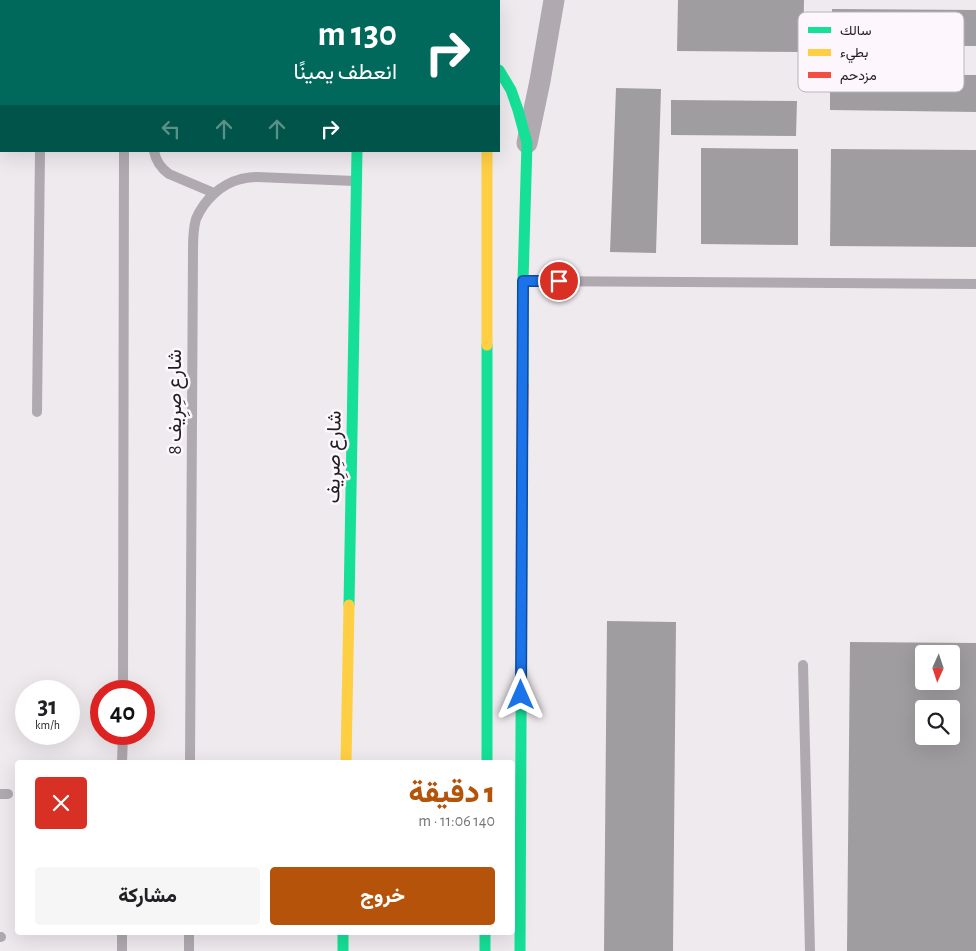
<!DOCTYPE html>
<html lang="ar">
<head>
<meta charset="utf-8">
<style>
  :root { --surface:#fff; --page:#f6f6f6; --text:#202124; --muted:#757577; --accent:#b45309 }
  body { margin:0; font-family:"Alegreya Sans",Vazirmatn,sans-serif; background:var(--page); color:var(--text); direction:rtl; height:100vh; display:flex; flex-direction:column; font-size:19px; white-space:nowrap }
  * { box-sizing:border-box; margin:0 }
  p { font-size:16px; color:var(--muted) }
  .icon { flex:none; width:28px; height:28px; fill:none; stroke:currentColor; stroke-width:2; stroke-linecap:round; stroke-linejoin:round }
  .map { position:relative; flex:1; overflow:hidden; direction:ltr }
  .details { position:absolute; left:15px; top:760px; width:500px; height:175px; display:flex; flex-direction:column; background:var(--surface); border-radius:5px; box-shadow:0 5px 20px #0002; direction:rtl }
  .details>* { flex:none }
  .guide { position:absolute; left:0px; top:0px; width:500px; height:152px; box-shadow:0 5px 20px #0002; direction:rtl; background:#00695c; color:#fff; overflow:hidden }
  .needle { width:32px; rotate:183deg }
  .fabs { position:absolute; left:915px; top:645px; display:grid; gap:10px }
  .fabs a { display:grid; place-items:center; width:45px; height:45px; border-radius:5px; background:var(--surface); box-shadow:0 5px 20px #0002; font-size:25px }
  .speed { position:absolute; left:15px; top:680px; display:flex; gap:10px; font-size:25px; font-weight:700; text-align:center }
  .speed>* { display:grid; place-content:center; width:65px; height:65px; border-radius:50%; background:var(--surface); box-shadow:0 5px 20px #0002; line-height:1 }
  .speed small { font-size:12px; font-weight:400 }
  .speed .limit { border:8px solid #d22; background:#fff; color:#111 }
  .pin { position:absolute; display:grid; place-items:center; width:42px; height:42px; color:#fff; margin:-21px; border:2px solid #fff; border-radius:50%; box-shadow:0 1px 5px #0007 }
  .me { position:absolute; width:55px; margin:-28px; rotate:0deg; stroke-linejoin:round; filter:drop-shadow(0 0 4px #0008) }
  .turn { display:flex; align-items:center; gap:18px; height:105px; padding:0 20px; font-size:22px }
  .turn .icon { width:65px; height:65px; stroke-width:2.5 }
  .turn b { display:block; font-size:35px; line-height:42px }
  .lanes { display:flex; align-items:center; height:48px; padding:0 20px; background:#0003; justify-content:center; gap:25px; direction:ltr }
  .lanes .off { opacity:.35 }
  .round { display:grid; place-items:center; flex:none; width:52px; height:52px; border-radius:5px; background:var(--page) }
  .head { display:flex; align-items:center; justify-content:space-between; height:85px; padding:0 20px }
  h1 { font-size:30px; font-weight:800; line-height:38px; color:var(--accent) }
  .action { display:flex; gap:10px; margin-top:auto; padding:10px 20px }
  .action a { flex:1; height:58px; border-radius:5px; background:var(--accent); color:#fff; font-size:20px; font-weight:800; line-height:58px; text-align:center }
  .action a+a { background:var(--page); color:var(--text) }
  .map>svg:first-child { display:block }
  .building { fill:#a09da0; fill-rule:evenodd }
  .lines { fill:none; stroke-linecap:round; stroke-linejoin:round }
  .lane { stroke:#b1a9b0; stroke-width:10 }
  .street { stroke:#b1a9b0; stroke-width:21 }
  .fast { stroke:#16e098; stroke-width:11 }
  .slow { stroke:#ffcf43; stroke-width:11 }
  .jam { stroke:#f24e42; stroke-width:11 }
  .route-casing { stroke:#114b97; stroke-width:12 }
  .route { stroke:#1a73e8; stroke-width:9 }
  .labels { text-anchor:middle; stroke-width:5; stroke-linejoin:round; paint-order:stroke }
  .street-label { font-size:20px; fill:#201e20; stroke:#fdf6fc }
  .key { fill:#fdf6fc; stroke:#bbb5ba; stroke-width:1 }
  .key-label { font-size:14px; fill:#201e20 }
</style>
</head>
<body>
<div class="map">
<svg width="976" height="951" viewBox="0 0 976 951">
  <rect width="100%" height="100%" fill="#efeaee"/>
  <!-- building -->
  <path class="building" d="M678,0H804L803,52L677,51Z
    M832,9L976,10V46L832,45Z
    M830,74L976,75V112L830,110Z
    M616,88L661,89L656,253L610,252Z
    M671,100L797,101L796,136L671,135Z
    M701,148L798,149V245L701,244Z
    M831,149L976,150V247L830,246Z
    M607,621L676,622L673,951H604Z
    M850,642L976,643V951H847ZM924,654H951V681H924ZM924,709H951V736H924Z"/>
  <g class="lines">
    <!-- lane -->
    <path class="lane" d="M0,36H1
      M0,115H1
      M154,151C156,162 161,168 169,174L214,193
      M524,281L976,284
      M37,412L40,151
      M803,665L810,951
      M123,691L124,151
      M122,762L123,734
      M190,762L193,250C193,239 193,229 196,219C204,200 221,184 241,179C246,178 252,177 257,177L355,181
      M0,794H8
      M0,937H1
      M122,951V932
      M189,951V932"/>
    <!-- street -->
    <path class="street" d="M527,143L540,81L554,0"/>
    <!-- fast -->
    <path class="fast" d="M360,0V1
      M491,0V1
      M499,70L511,90L518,110L527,143L523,281V385
      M349,605L357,151
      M487,762V345
      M343,932V951
      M485,932V951
      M520,951L522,505"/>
    <!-- slow -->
    <path class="slow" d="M487,151V345
      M346,762L349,605"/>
    <!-- jam -->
    <path class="jam" d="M522,505L523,385"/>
  </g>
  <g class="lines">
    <defs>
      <path id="route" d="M521,695L523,281H559"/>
    </defs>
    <!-- route casing -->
    <use href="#route" class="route-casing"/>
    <!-- route -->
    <use href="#route" class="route"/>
  </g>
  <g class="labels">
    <!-- street labels -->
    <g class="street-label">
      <text transform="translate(174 402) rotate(-90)" y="7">شارع صِرِيف 8</text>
      <text transform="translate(333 457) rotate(-89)" y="7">شارع صِرِيف</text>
    </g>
  </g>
  <!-- legend -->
  <rect x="798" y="12" width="166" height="80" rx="8" class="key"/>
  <rect x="808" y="27" width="23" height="6" fill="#16e098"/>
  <rect x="808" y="49" width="23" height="7" fill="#ffcf43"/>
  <rect x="808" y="72" width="23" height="6" fill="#f24e42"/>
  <g class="key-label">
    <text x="840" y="35">سالك</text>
    <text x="840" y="57">بطيء</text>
    <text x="840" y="80">مزدحم</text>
  </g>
</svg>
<div class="fabs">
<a><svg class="needle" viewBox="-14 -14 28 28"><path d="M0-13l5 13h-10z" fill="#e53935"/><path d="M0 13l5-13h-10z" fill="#757577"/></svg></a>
<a><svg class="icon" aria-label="search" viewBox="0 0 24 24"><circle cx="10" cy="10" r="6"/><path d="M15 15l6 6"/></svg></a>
</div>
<div class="speed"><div>31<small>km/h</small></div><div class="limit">40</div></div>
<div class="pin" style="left:559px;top:281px;background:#d93025"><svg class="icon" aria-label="arrive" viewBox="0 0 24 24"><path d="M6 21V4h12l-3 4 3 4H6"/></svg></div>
<svg class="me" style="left:521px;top:695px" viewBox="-20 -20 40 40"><path d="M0-17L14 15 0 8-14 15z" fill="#1a73e8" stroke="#fff" stroke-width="4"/></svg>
<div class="guide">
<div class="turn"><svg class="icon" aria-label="right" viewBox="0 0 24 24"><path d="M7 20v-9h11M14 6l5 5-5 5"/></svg><div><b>130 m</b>انعطف يمينًا</div></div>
<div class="lanes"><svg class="icon off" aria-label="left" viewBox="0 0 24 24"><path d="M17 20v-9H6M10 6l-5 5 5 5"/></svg><svg class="icon off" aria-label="ahead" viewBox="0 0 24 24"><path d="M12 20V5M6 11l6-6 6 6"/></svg><svg class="icon off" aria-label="ahead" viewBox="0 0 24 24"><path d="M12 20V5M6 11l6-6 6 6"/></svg><svg class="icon" aria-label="right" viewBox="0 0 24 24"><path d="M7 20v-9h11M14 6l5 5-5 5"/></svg></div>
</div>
<section class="details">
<div class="head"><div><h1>1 دقيقة</h1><p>140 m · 11:06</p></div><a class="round" style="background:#d93025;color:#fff"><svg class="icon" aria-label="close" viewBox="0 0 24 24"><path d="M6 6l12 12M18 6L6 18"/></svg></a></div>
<div class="action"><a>خروج</a><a>مشاركة</a></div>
</section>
</div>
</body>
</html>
